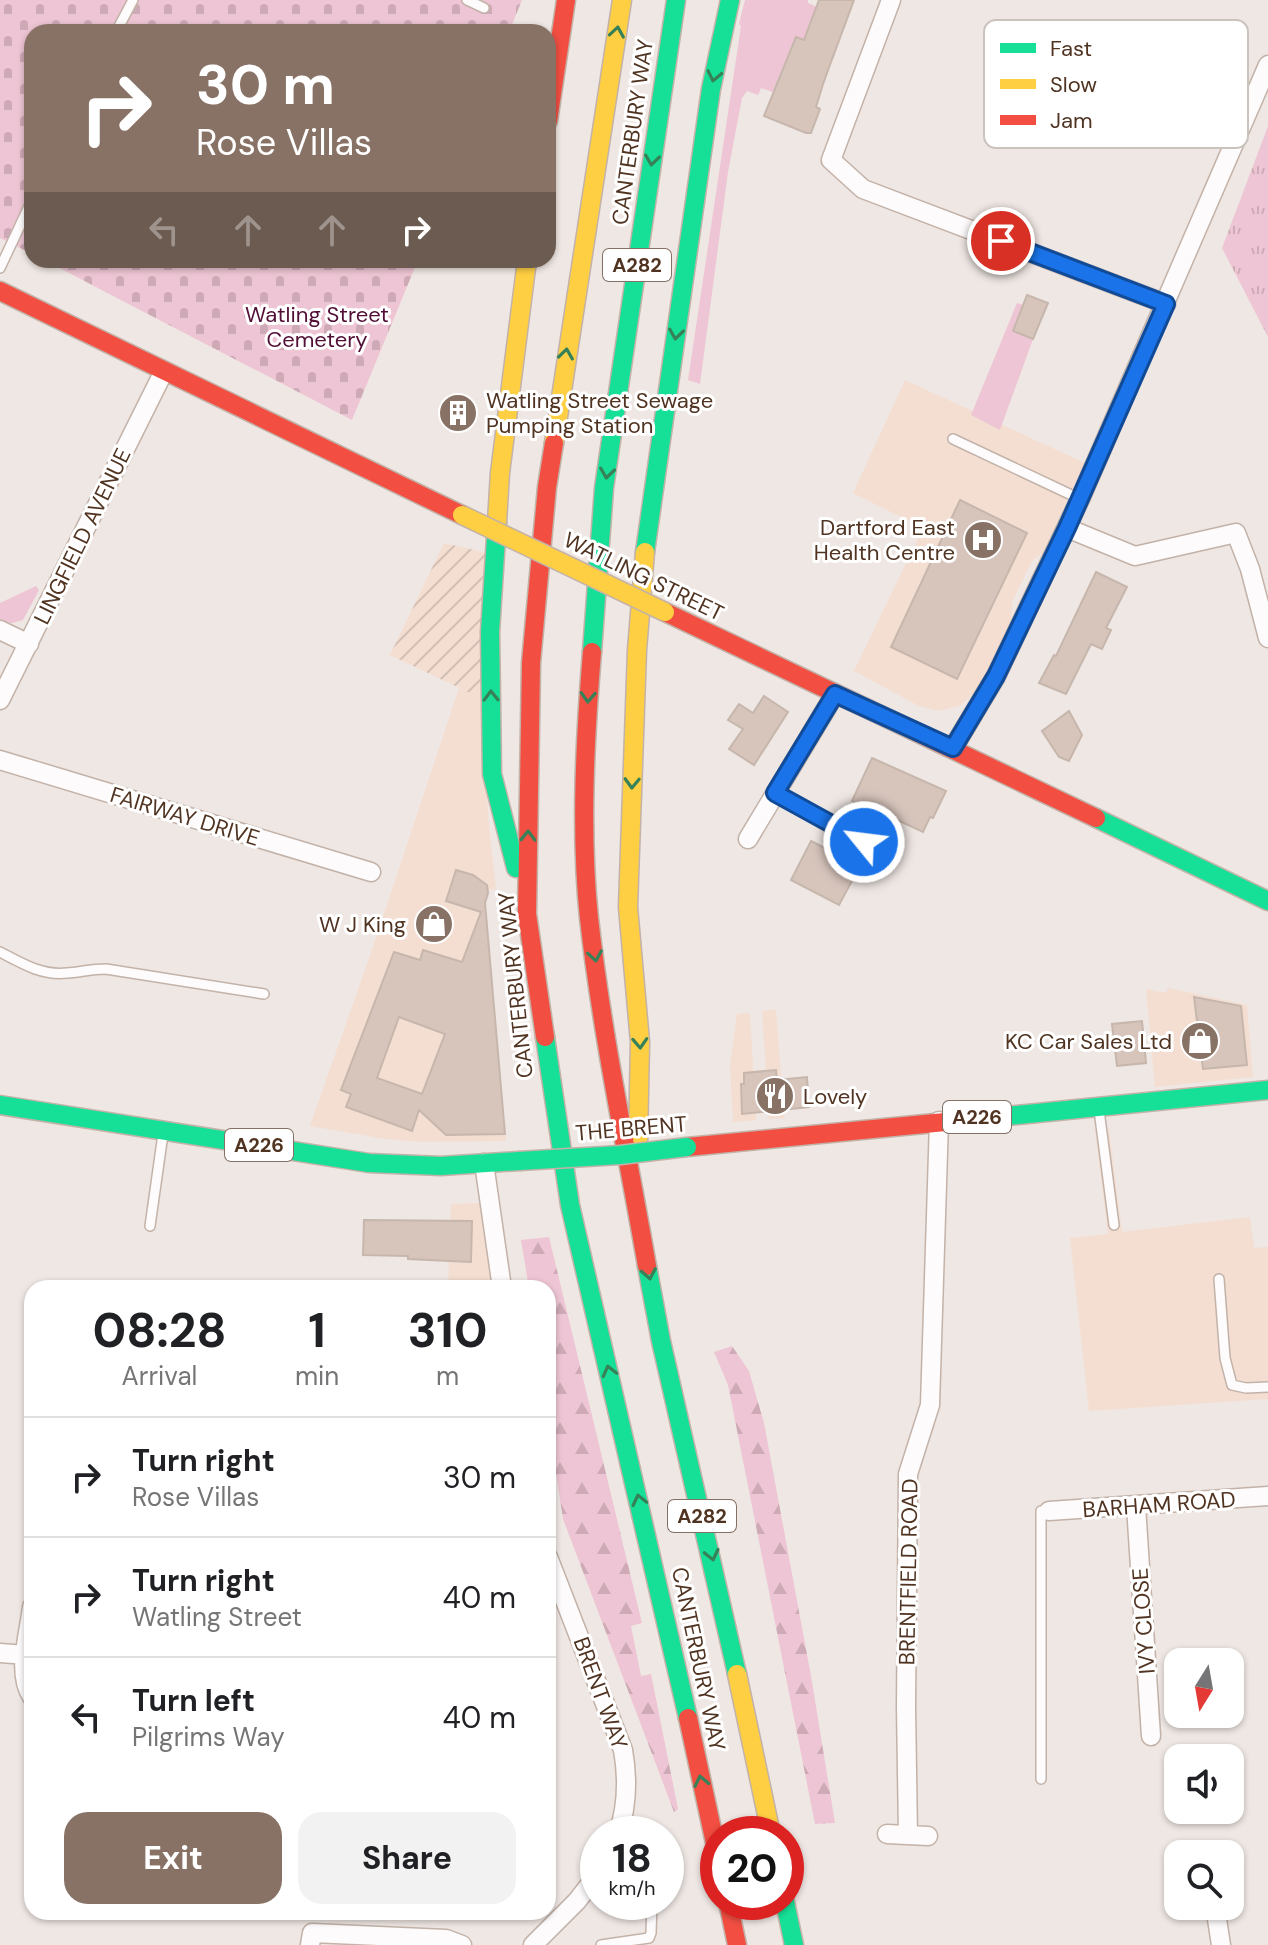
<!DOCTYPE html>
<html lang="en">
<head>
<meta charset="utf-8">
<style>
  :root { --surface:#fff; --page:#f2f2f2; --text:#202124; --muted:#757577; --line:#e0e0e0; --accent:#887265 }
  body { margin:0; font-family:"DM Sans",sans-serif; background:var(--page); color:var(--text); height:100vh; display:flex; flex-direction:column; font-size:30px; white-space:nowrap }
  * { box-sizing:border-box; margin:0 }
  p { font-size:26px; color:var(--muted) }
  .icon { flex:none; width:44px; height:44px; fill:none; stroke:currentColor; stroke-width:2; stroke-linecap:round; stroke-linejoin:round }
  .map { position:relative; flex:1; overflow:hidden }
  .sheet { position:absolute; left:24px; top:1280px; width:532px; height:640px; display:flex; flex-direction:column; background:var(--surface); border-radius:24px; box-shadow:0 2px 6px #0004 }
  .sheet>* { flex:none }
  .top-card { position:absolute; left:24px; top:24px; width:532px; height:244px; border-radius:24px; box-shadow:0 2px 6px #0004; background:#887265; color:#fff; overflow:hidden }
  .needle { width:52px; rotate:191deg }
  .controls { position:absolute; left:1164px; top:1648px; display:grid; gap:16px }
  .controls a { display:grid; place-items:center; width:80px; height:80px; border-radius:16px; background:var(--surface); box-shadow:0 2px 6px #0004; font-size:40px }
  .speed { position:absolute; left:580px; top:1816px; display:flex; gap:16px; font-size:40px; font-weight:700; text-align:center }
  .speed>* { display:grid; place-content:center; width:104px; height:104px; border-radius:50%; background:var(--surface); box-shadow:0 2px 6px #0004; line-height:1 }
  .speed small { font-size:20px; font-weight:400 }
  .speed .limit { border:12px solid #d22; background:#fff; color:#111 }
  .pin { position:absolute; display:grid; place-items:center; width:68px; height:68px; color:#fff; margin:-34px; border:4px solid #fff; border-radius:50%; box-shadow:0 2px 8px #0007 }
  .me { position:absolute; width:88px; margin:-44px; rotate:299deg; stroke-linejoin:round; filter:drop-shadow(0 0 6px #0008) }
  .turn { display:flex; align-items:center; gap:28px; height:168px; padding:0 40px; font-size:36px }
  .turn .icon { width:104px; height:104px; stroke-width:2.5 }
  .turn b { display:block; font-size:56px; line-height:68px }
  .lanes { display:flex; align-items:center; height:76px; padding:0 40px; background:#0003; justify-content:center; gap:40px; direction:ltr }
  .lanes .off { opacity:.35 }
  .eta { display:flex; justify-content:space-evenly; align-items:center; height:136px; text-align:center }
  .eta b { font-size:48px; font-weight:700; line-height:56px }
  .button { display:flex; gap:16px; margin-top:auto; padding:16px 40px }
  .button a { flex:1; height:92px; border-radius:24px; background:var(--accent); color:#fff; font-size:32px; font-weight:700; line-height:92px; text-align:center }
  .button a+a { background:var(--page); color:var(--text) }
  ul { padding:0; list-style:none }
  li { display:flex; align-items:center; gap:24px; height:120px; padding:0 40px; border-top:2px solid var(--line) }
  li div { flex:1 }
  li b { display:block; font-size:30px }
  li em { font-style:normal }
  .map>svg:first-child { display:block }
  .built { fill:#f4ded2 }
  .industrial { fill:url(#industrial-furrows) }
  .green { fill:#eec5d4 }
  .forest { fill:url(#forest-firs) }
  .cemetery { fill:url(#cemetery-stones) }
  .park { fill:url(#park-tufts) }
  .building { fill:#d7c5bc; stroke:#c6b6ac; stroke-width:2; fill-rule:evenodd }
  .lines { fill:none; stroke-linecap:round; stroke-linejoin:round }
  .lane-casing { stroke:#c3b2a8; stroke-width:12 }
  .street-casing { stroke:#c3b2a8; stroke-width:21 }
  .fast-casing { stroke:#c3b2a8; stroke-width:21 }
  .slow-casing { stroke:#c3b2a8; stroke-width:21 }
  .jam-casing { stroke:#c3b2a8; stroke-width:21 }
  .lane { stroke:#fdfbfb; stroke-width:9 }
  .street { stroke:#fdfbfb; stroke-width:18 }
  .fast { stroke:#16e098; stroke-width:18 }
  .slow { stroke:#ffcf43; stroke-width:18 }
  .jam { stroke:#f24e42; stroke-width:18 }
  .fast-bridge-casing { stroke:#c3b2a8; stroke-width:21; stroke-linecap:butt }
  .slow-bridge-casing { stroke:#c3b2a8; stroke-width:21; stroke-linecap:butt }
  .fast-bridge { stroke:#16e098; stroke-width:18 }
  .slow-bridge { stroke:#ffcf43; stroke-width:18 }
  .oneway { stroke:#368157 }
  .route-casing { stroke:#114b97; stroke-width:20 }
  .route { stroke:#1a73e8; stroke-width:14 }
  .labels { text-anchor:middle; stroke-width:6; stroke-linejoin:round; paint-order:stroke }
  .shield { fill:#fff; stroke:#847064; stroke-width:2 }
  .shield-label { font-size:20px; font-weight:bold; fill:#503321 }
  .street-label { font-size:22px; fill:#503321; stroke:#fff }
  .park-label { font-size:22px; fill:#520e35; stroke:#fff }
  .poi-label { font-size:22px; fill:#503321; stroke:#fff; text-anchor:end }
  .key { fill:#fff; stroke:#cac2bc; stroke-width:2 }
  .key-label { font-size:22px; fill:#503321 }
</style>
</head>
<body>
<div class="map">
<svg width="1268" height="1945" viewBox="0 0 1268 1945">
  <defs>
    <pattern id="industrial-furrows" width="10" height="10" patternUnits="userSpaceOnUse" patternTransform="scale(2)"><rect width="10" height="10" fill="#f4ded2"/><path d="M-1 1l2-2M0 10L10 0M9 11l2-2" fill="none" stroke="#d3bfb4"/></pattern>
    <pattern id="forest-firs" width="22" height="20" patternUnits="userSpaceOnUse" patternTransform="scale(2)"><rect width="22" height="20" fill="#eec5d4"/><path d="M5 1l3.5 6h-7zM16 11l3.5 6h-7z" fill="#ceaab6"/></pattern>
    <pattern id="cemetery-stones" width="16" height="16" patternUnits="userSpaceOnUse" patternTransform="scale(2)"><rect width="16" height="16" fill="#eec5d4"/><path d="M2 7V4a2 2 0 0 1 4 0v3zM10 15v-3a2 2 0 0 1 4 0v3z" fill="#ceaab6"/></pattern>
    <pattern id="park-tufts" width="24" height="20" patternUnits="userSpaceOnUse" patternTransform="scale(2)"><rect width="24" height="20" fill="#eec5d4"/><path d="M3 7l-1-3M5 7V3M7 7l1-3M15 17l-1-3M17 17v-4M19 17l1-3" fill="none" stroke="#ceaab6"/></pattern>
  </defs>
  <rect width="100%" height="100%" fill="#efe7e3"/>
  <!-- built -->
  <path class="built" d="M905,380L1085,463L1042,553L1032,561L1012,602L1011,622L978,690L959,706L938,711L919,706L854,671L923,528L853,493Z
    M459,688L470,693H480L489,826L496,889L488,890L485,903L506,1141L422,1142L385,1139L310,1126L374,944Z
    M1168,988L1247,1005L1253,1077L1155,1087L1146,989L1166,993Z
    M776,1009L784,1118L769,1119L762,1011Z
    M750,1013L756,1120L733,1122L730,1065L737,1014Z
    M1109,1129L1122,1232L1250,1217L1254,1248L1268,1247V1399L1089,1411L1070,1238L1108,1234L1095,1130Z
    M483,1203L496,1288H448L451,1204Z"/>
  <!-- industrial -->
  <path class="industrial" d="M444,543L487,553L480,693H470L390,655Z"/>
  <!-- green -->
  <path class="green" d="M745,0H808V3L817,7L826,79L825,82L783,68L775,89L786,97L761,88L758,95L747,91L742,98L728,172L700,384L688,380L741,26L739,24Z
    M1017,303L1023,305L1013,331L1033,339L1000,430L971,415Z
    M36,586L39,590L23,620L12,623L0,621V603Z"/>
  <!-- forest -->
  <path class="forest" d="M549,1237L642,1623L631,1626L641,1676L651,1674L678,1809L674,1812L563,1519L548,1420V1288H529L521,1240Z
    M732,1346L749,1371L764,1423L811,1676L835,1823L815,1824L728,1385L714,1352Z"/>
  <!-- cemetery -->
  <path class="cemetery" d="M0,0H522L509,32H32V254L0,238Z
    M44,260H418L352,420Z"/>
  <!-- park -->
  <path class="park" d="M1268,126V337L1222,248Z"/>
  <!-- building -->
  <path class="building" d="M819,0H854L824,81L816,107L820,109L811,133H806L764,116L796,37L804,40Z
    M1027,295L1048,303L1033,339L1013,331Z
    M456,398L471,405L461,428L446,421Z
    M960,500L1027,533L957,679L891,647Z
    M1096,572L1127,587L1106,628L1111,630L1102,649L1091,644L1066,694L1039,683L1054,655L1056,656Z
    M764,696L788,712L754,765L729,749L743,729L728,720L739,704L753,713Z
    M1069,711L1082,735L1069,761L1059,757L1042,731Z
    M872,758L946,791L933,818L930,817L923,832L878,811L877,814L874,812L866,828L848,819L855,803L852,801Z
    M811,841L860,866L839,905L791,880Z
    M456,870L473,875L487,885L488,893L485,903L505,1134L446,1135L419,1110L412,1131L346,1107L351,1094L341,1090L394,952L420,960L423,950L462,962L481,912L446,901ZM399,1017L445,1034L422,1094L377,1078Z
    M1194,997L1241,1006L1247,1065L1203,1069Z
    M1142,1021L1146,1063L1117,1066L1112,1024Z
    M776,1070L777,1080L807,1077L809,1107L742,1114L741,1084H744V1073Z
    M364,1220L472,1221L471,1262L408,1259V1256L363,1255Z"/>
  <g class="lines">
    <defs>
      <path id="lane" d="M467,0L484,8
        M116,32L133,0
        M0,268L32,200
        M953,439L1080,499
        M775,793L864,842
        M0,952C21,963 42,976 67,973C80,972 92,969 106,969L264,994
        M1099,1110L1114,1225
        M150,1226L163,1134
        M1219,1279L1225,1358L1232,1385L1246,1388L1268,1387
        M1041,1779V1511H1049
        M601,1945L649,1938L651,1933L652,1902"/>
      <path id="street" d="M891,0L831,160L863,189L1166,304
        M1067,528L1135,556L1236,533L1250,569L1268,638
        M0,630L29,644
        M0,700L164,371
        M953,748L996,676L1080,499L1268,65
        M0,760L371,872
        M748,839L835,694
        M484,1163L502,1288
        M1136,1506L1151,1736
        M1049,1511L1268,1496
        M548,1557L623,1750C628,1778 627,1807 618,1834
        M32,1607C29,1634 16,1673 32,1697
        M0,1653L26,1655
        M887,1834L928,1836
        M908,1835L906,1707L908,1474L930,1405L939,1121
        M1215,1906L1221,1945
        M310,1945L312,1933L446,1939L462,1945
        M533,1945L577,1901L598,1874"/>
      <path id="fast" d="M497,522L490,632L492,774L516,868
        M645,552L711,89L730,0
        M592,652L604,488L676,0
        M1096,818L1268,901
        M545,1037L570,1205L688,1718
        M0,1105L369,1163L441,1166L519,1161
        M997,1117L1268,1090
        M647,1266L661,1341L737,1674
        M785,1902L794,1945"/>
      <path id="slow" d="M554,443L622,0
        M497,522L500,473L527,260
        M638,1142L640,1042L628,907L637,650L645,552
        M737,1674L771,1834"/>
      <path id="jam" d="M548,121L566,0
        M0,291L462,515
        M665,612L1096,818
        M592,652C585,739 580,832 589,918C602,1035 627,1151 647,1266
        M545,1037L527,914L531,663L547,487L554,443
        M687,1147L997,1117
        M688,1718L718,1857
        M728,1902L737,1945"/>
    </defs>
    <!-- lane casing -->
    <use href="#lane" class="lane-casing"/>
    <!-- street casing -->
    <use href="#street" class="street-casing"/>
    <!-- fast casing -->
    <use href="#fast" class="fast-casing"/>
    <!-- slow casing -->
    <use href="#slow" class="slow-casing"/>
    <!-- jam casing -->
    <use href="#jam" class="jam-casing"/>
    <!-- lane -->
    <use href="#lane" class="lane"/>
    <!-- street -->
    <use href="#street" class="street"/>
    <!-- fast -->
    <use href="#fast" class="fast"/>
    <!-- slow -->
    <use href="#slow" class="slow"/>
    <!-- jam -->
    <use href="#jam" class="jam"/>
    <defs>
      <path id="fast-bridge" d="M519,1161L620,1155L687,1147"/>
      <path id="slow-bridge" d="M462,515L665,612"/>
    </defs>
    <!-- fast-bridge casing -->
    <use href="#fast-bridge" class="fast-bridge-casing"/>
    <!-- slow-bridge casing -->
    <use href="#slow-bridge" class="slow-bridge-casing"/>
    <!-- fast-bridge -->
    <use href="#fast-bridge" class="fast-bridge"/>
    <!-- slow-bridge -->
    <use href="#slow-bridge" class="slow-bridge"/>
  </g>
  <!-- one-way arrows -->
  <defs><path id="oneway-chevron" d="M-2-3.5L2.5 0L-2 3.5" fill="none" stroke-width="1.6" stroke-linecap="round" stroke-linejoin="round" transform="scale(2)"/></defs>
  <g class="oneway">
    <use href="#oneway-chevron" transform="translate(617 32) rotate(-81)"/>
    <use href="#oneway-chevron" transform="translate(714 76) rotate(102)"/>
    <use href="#oneway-chevron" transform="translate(652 160) rotate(98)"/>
    <use href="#oneway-chevron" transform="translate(676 334) rotate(98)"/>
    <use href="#oneway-chevron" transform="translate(566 354) rotate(-82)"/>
    <use href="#oneway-chevron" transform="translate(607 473) rotate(98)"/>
    <use href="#oneway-chevron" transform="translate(491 696) rotate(-91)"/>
    <use href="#oneway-chevron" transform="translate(588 697) rotate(93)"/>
    <use href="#oneway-chevron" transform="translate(632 783) rotate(92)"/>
    <use href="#oneway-chevron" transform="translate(528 836) rotate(-89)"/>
    <use href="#oneway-chevron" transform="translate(595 956) rotate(81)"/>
    <use href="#oneway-chevron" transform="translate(640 1043) rotate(87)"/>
    <use href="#oneway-chevron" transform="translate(649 1274) rotate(80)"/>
    <use href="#oneway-chevron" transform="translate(609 1371) rotate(-104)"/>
    <use href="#oneway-chevron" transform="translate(639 1500) rotate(-103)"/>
    <use href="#oneway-chevron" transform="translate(712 1555) rotate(77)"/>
    <use href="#oneway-chevron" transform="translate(701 1781) rotate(-102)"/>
  </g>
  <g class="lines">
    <defs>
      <path id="route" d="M864,842L775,793L835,694L953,748L996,676L1067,528L1166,304L1001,241"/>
    </defs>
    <!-- route casing -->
    <use href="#route" class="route-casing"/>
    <!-- route -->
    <use href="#route" class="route"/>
  </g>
  <!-- icons -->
  <defs>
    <symbol id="building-disc" viewBox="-11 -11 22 22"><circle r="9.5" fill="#887265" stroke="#fff"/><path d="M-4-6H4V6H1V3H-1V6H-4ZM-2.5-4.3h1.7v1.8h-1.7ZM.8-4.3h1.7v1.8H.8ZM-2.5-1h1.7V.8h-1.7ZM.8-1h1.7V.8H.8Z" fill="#fff"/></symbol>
    <symbol id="hospital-disc" viewBox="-11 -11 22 22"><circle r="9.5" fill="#887265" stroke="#fff"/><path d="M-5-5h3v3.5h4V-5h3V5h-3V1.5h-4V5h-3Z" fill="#fff"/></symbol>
    <symbol id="shop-disc" viewBox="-11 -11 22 22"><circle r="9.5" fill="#887265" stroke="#fff"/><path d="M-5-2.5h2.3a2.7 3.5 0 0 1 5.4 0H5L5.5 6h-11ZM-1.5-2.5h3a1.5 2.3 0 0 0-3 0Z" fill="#fff"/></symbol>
    <symbol id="restaurant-disc" viewBox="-11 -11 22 22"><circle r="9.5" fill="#887265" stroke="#fff"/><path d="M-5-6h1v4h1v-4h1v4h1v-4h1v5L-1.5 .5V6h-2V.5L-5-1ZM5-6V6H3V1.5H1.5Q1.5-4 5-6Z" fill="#fff"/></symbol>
  </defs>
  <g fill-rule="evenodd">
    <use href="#building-disc" x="436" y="391" width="44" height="44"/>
    <use href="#hospital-disc" x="961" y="518" width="44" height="44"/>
    <use href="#shop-disc" x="412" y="902" width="44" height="44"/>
    <use href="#shop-disc" x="1178" y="1019" width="44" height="44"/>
    <use href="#restaurant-disc" x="753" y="1074" width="44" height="44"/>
  </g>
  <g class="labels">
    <!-- shield labels -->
    <g class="shield">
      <rect x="603" y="249" width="68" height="32" rx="6"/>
      <rect x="943" y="1101" width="68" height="32" rx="6"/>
      <rect x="225" y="1129" width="68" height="32" rx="6"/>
      <rect x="668" y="1500" width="68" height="32" rx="6"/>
    </g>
    <g class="shield-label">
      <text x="637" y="272">A282</text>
      <text x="977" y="1124">A226</text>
      <text x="259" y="1152">A226</text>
      <text x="702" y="1523">A282</text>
    </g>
    <!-- street labels -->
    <g class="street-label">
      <text transform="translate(632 132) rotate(-82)" y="8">CANTERBURY WAY</text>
      <text transform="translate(82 536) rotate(-64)" y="8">LINGFIELD AVENUE</text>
      <text transform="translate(644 576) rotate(26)" y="8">WATLING STREET</text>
      <text transform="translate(185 816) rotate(17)" y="8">FAIRWAY DRIVE</text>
      <text transform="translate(515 985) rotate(-96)" y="8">CANTERBURY WAY</text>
      <text transform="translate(631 1128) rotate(-5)" y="8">THE BRENT</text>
      <text transform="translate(1159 1504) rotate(-4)" y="8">BARHAM ROAD</text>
      <text transform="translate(908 1572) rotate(-89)" y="8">BRENTFIELD ROAD</text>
      <text transform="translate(1143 1621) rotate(-94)" y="8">IVY CLOSE</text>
      <text transform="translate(699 1659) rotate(78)" y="8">CANTERBURY WAY</text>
      <text transform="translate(601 1693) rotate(70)" y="8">BRENT WAY</text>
    </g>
    <!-- park labels -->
    <g class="park-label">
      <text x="317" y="322">Watling Street<tspan x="317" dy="25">Cemetery</tspan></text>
    </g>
    <!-- poi labels -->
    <g class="poi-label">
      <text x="486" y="408" text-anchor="start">Watling Street Sewage<tspan x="486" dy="25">Pumping Station</tspan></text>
      <text x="955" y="535">Dartford East<tspan x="955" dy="25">Health Centre</tspan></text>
      <text x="406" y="932">W J King</text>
      <text x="1172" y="1049">KC Car Sales Ltd</text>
      <text x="803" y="1104" text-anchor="start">Lovely</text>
    </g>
  </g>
  <!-- legend -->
  <rect x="984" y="20" width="264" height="128" rx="12" class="key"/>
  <rect x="1000" y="43" width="36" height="10" fill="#16e098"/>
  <rect x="1000" y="79" width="36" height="10" fill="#ffcf43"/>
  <rect x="1000" y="115" width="36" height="10" fill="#f24e42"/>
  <g class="key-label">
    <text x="1050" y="56">Fast</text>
    <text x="1050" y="92">Slow</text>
    <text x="1050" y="128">Jam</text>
  </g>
</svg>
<div class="controls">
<a><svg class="needle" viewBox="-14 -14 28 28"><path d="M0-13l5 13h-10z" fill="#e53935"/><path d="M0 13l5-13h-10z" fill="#757577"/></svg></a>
<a><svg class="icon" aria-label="sound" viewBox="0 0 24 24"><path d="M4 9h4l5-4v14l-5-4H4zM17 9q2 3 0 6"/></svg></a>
<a><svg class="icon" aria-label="search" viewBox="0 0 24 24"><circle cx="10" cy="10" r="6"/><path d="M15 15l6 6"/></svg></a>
</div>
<div class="speed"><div>18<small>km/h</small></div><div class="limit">20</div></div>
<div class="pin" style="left:1001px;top:241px;background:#d93025"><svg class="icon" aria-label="arrive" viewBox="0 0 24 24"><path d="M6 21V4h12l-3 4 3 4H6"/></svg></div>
<svg class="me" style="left:864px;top:842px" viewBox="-20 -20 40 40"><circle r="17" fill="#1a73e8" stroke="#fff" stroke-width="3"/><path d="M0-11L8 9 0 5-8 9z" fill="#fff"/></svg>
<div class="top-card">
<div class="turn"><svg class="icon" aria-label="right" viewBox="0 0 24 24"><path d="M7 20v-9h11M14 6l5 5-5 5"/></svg><div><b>30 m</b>Rose Villas</div></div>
<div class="lanes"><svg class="icon off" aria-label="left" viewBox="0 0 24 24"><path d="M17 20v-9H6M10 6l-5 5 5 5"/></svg><svg class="icon off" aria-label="ahead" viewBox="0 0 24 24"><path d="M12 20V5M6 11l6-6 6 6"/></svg><svg class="icon off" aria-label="ahead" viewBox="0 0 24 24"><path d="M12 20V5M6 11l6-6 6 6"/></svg><svg class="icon" aria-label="right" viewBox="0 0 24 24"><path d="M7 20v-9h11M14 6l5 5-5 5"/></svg></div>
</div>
<section class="sheet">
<div class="eta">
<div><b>08:28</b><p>Arrival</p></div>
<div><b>1</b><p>min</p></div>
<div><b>310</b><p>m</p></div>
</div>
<ul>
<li><svg class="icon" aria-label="right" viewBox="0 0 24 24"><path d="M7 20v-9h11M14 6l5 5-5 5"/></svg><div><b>Turn right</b><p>Rose Villas</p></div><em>30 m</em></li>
<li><svg class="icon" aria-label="right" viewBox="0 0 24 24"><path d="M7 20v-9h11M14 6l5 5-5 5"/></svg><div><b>Turn right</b><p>Watling Street</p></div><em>40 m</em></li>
<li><svg class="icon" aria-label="left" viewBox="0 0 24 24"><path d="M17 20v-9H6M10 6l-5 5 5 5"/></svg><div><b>Turn left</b><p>Pilgrims Way</p></div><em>40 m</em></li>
</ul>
<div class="button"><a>Exit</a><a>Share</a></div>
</section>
</div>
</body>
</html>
